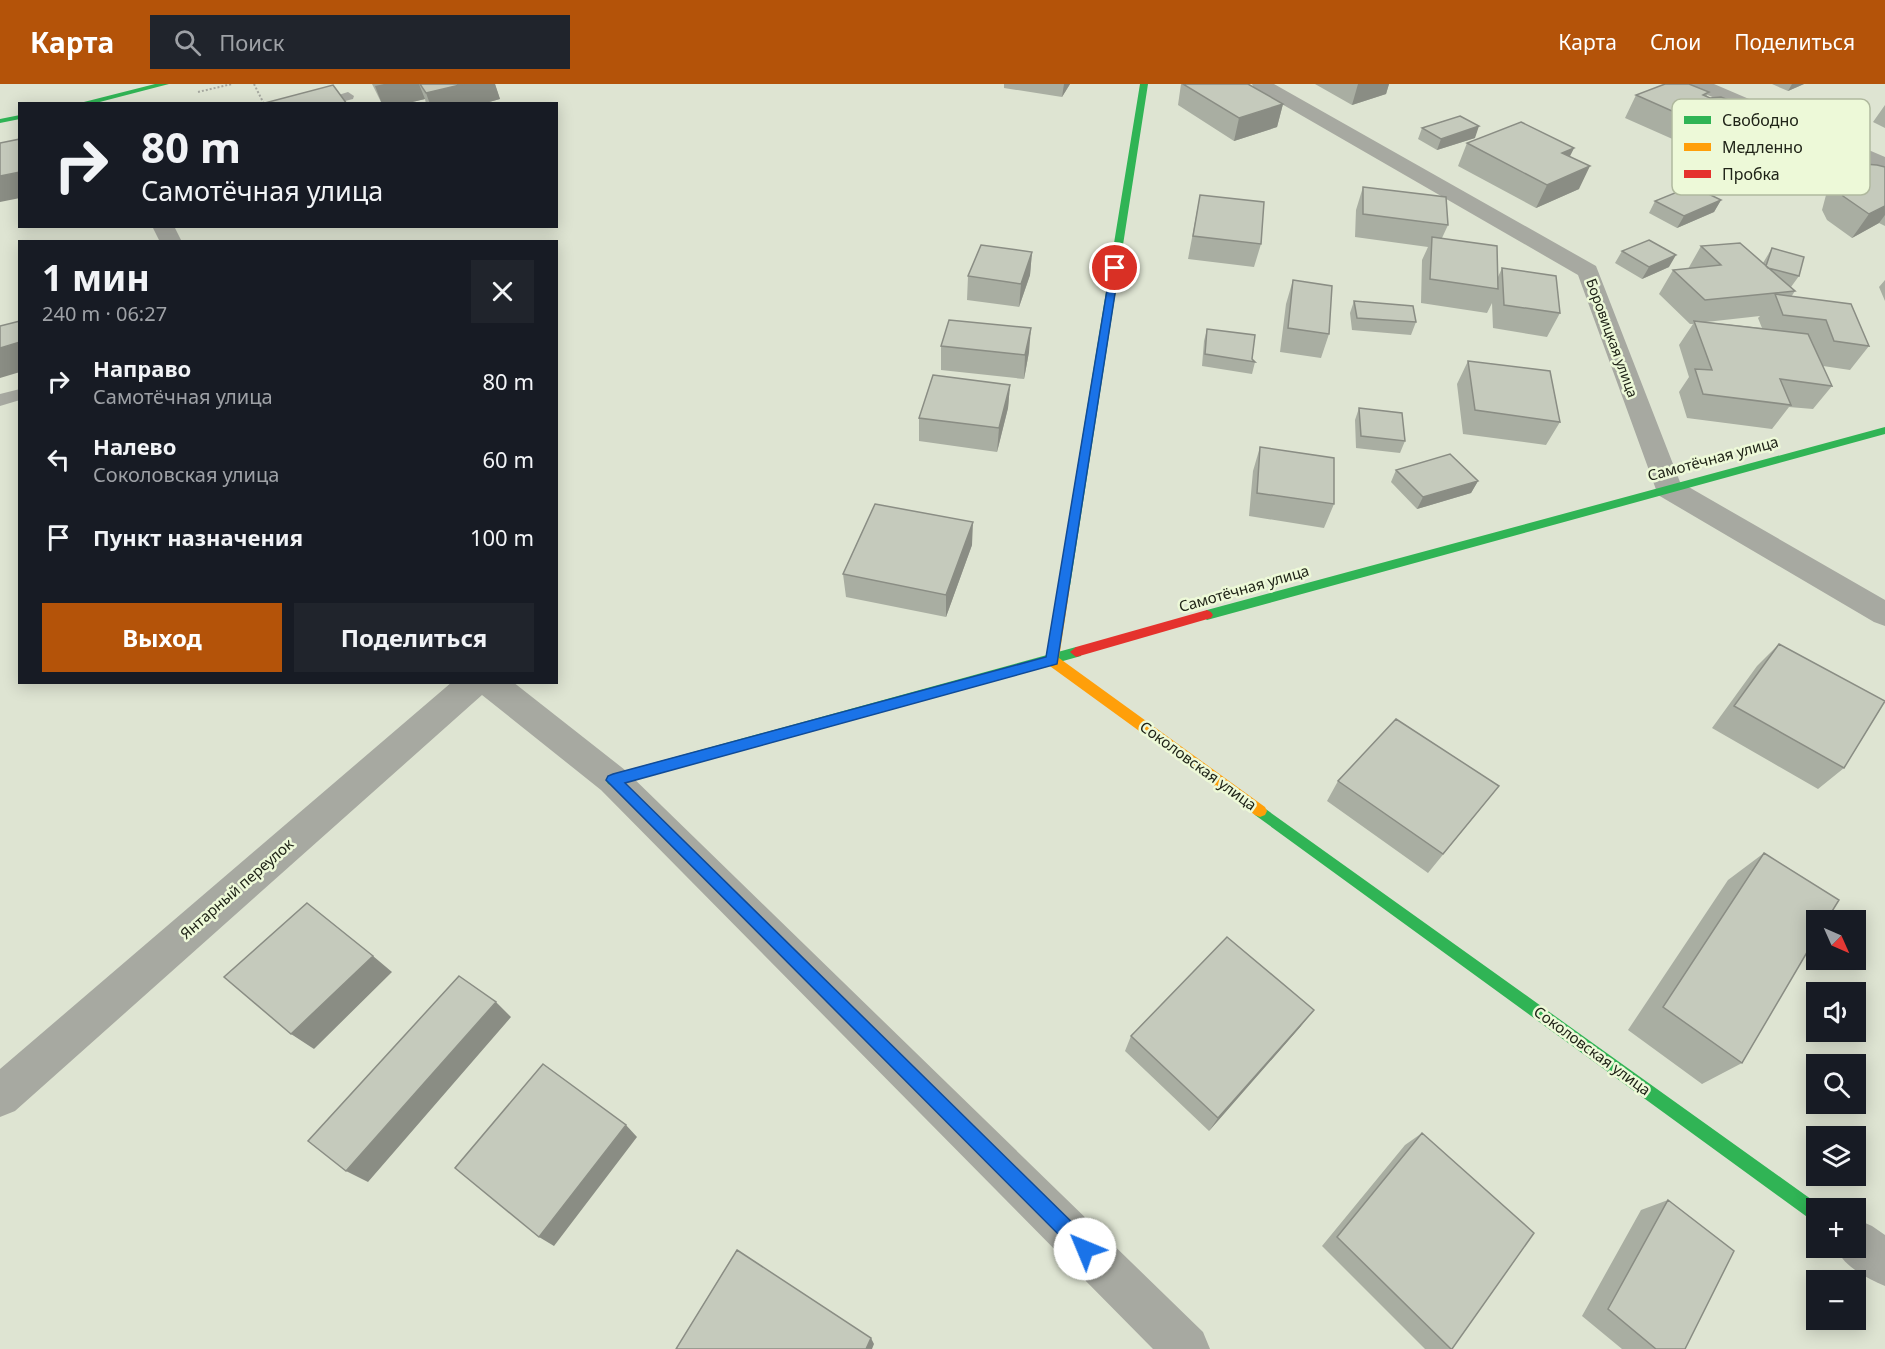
<!DOCTYPE html>
<html lang="ru">
<head>
<meta charset="utf-8">
<style>
  :root { --surface:#171b24; --page:#20242c; --text:#f1f3f6; --muted:#9ea1a6; --accent:#b45309 }
  body { margin:0; font-family:"Noto Sans",sans-serif; background:var(--page); color:var(--text); height:100vh; display:flex; flex-direction:column; font-size:22px; white-space:nowrap }
  * { box-sizing:border-box; margin:0 }
  p { font-size:20px; color:var(--muted) }
  .icon { flex:none; width:33px; height:33px; fill:none; stroke:currentColor; stroke-width:2; stroke-linecap:round; stroke-linejoin:round }
  .map { position:relative; flex:1; overflow:hidden }
  .drawer { position:absolute; left:18px; top:156px; width:540px; height:444px; display:flex; flex-direction:column; background:var(--surface); border-radius:0px; box-shadow:0 3px 15px #0003 }
  .drawer>* { flex:none }
  .banner { position:absolute; left:18px; top:18px; width:540px; height:126px; border-radius:0px; box-shadow:0 3px 15px #0003; background:#171b24; color:var(--text); overflow:hidden }
  .needle { width:39px; rotate:135deg }
  .controls { position:absolute; left:1806px; top:826px; display:grid; gap:12px }
  .controls a { display:grid; place-items:center; width:60px; height:60px; border-radius:0px; background:var(--surface); box-shadow:0 3px 15px #0003; font-size:30px }
  .pin { position:absolute; display:grid; place-items:center; width:51px; height:51px; color:#fff; margin:-26px; border:3px solid #fff; border-radius:50%; box-shadow:0 2px 6px #0007 }
  .me { position:absolute; width:66px; margin:-33px; rotate:315deg; stroke-linejoin:round; filter:drop-shadow(0 0 4px #0008) }
  .turn { display:flex; align-items:center; gap:21px; height:126px; padding:0 24px; font-size:27px }
  .turn .icon { width:78px; height:78px; stroke-width:2.5 }
  .turn b { display:block; font-size:42px; line-height:51px }
  .round { display:grid; place-items:center; flex:none; width:63px; height:63px; border-radius:0px; background:var(--page) }
  .overview { display:flex; align-items:center; justify-content:space-between; height:102px; padding:0 24px }
  h1 { font-size:36px; font-weight:700; line-height:45px }
  .cta { display:flex; gap:12px; margin-top:auto; padding:12px 24px }
  .cta a { flex:1; height:69px; border-radius:0px; background:var(--accent); color:#fff; font-size:24px; font-weight:700; line-height:69px; text-align:center }
  .cta a+a { background:var(--page); color:var(--text) }
  ul { padding:0; list-style:none }
  li { display:flex; align-items:center; gap:18px; height:78px; padding:0 24px }
  li div { flex:1 }
  li b { display:block; font-size:22px }
  li em { font-style:normal }
  header { display:flex; align-items:center; gap:36px; box-sizing:border-box; height:84px; padding:0 30px; background:var(--accent); color:#fff }
  header strong { font-size:28px }
  nav { display:flex; gap:33px; margin-inline-start:auto; font-size:21px }
  .search { width:420px; height:54px; background:var(--page); display:flex; align-items:center; gap:15px; box-sizing:border-box; padding:0 21px; border-radius:0px; color:var(--muted); font-size:22px }
  .map>svg:first-child { display:block }
  .lines { fill:none; stroke-linecap:round; stroke-linejoin:round }
  .path { stroke:#a6a8a0; stroke-width:2; stroke-dasharray:2 2; stroke-linecap:butt }
  .lane { fill:#a7a9a1; fill-rule:evenodd }
  .street { fill:#a7a9a1; fill-rule:evenodd }
  .fast { fill:#30b455; fill-rule:evenodd }
  .slow { fill:#ff9f0a; fill-rule:evenodd }
  .jam { fill:#e5322d; fill-rule:evenodd }
  .wall { fill:#a9aea2; fill-rule:evenodd }
  .shaded-wall { fill:#8a8d84 }
  .building { fill:#c5cabc; stroke:#8a8d84; stroke-width:1.5 }
  .route { fill:#1a73e8; stroke:#114b97; stroke-width:1.5 }
  .labels { text-anchor:middle; stroke-width:5; stroke-linejoin:round; paint-order:stroke }
  .far-street-label { font-size:14px; fill:#202418; stroke:#edf9d8 }
  .street-label { font-size:15px; fill:#202418; stroke:#edf9d8 }
  .key { fill:#edf9d8; stroke:#b0b99e; stroke-width:1.5 }
  .key-label { font-size:16px; fill:#202418 }
</style>
</head>
<body>
<header>
<strong>Карта</strong>
<div class="search"><svg class="icon" aria-label="search" viewBox="0 0 24 24"><circle cx="10" cy="10" r="6"/><path d="M15 15l6 6"/></svg>Поиск</div>
<nav><a>Карта</a><a>Слои</a><a>Поделиться</a></nav>
</header>
<div class="map">
<svg width="1885" height="1265" viewBox="0 0 1885 1265">
  <rect width="100%" height="100%" fill="#dee4d2"/>
  <g class="lines">
    <!-- path -->
    <path class="path" d="M254,0L264,20
      M198,8L232,0"/>
    <!-- lane -->
    <path class="lane" d="M348,8L354,12L353,15L333,20H310Z
      M20,305V316L0,322V310Z"/>
    <!-- street -->
    <path class="street" d="M1252,0H1274L1596,182L1680,398L1885,516V542L1874,538L1658,411L1578,191L1254,4Z
      M1689,0H1714L1885,73V86L1691,4Z
      M152,142H174L182,158H160Z
      M452,598H513L625,686L1203,1248L1210,1265H1153L601,706L482,611L15,1027L0,1033V985Z
      M1856,1135L1872,1142L1885,1151V1202C1867,1194 1844,1183 1836,1164H1856Z"/>
    <!-- fast -->
    <path class="fast" d="M155,0H169L92,20H76Z
      M1140,0H1148L1070,502L1064,507L1058,502Z
      M20,31V35L0,39V35Z
      M1885,343V350L1207,536L1201,531L1207,526Z
      M1076,563L1082,568L1081,572L613,702L608,700L606,696L608,692L613,690Z
      M1260,721L1822,1123L1823,1125H1816V1138L1810,1135L1255,731L1253,727L1255,723Z"/>
    <!-- slow -->
    <path class="slow" d="M1064,497L1070,502L1059,574L1265,723L1267,727L1265,731L1260,733L1255,731L1047,580L1046,576L1058,502Z"/>
    <!-- jam -->
    <path class="jam" d="M1207,526L1211,528L1213,531L1211,534L1076,573L1070,568L1076,563Z"/>
  </g>
  <!-- wall -->
  <path class="wall" d="M372,0H495L500,15L482,20H426L425,15L404,20H382Z
    M1004,0H1070L1062,13L1004,4Z
    M1181,0H1248L1283,20L1277,43L1234,57L1178,21Z
    M1315,0H1389L1386,10L1352,21Z
    M1772,0H1804L1788,7Z
    M1709,8L1707,12L1710,14L1741,21L1728,43L1686,61L1625,34L1636,11Z
    M1885,21V44L1873,38Z
    M1422,44L1475,54L1437,66L1418,55Z
    M1467,59L1574,64L1570,72L1579,105L1536,124L1458,82Z
    M1846,73L1864,80L1885,83V142L1879,139L1852,154L1827,136L1822,126L1830,96Z
    M1363,103L1448,141L1442,154L1498,193L1502,184L1560,229L1547,253L1493,244L1492,219L1487,229L1421,219L1422,176L1428,163L1355,153L1356,126Z
    M1200,111L1261,160L1254,183L1188,175Z
    M1721,116L1714,128L1677,144L1649,129L1655,117Z
    M1701,162L1763,179L1772,164L1799,192L1791,203L1795,207L1791,213L1869,262L1850,286L1823,282L1832,302L1813,325L1789,323L1772,345L1687,334L1679,308L1689,293L1679,261L1693,240H1690L1659,210L1673,186L1688,185ZM1760,232L1758,234L1762,244L1706,238Z
    M1622,167L1669,183L1642,195L1615,179Z
    M1032,168L1030,191L1019,223L967,216L968,192Z
    M1293,196L1329,250L1321,274L1280,268L1286,220Z
    M1885,196V217L1879,203Z
    M1354,217L1416,238L1411,251L1352,246L1350,229Z
    M1207,245L1252,275L1255,278L1252,290L1202,282L1204,257Z
    M941,262L1029,268L1024,295L941,286Z
    M1468,277L1560,338L1546,361L1463,350L1457,300Z
    M1010,301L1008,324L997,368L919,357V334Z
    M1359,324L1405,357L1400,369L1356,364L1355,336Z
    M1260,363L1334,420L1324,444L1249,432L1253,387Z
    M1396,386L1478,397L1471,409L1417,425L1391,398Z
    M972,461L946,533L846,513L843,490Z
    M1779,560L1844,684L1818,705L1712,644L1757,582Z
    M1338,697L1499,702L1428,789L1327,717Z
    M1764,769L1742,979L1702,1000L1628,946L1728,796Z
    M1301,942L1209,1047L1125,967L1131,952Z
    M1422,1049L1451,1265H1425L1322,1162L1405,1061Z
    M1668,1116L1685,1265H1622L1582,1232L1641,1126Z"/>
  <!-- shaded-wall -->
  <path class="shaded-wall" d="M384,0H419L425,15L404,20H382L375,2Z
    M464,0H495L500,15L482,20H430L426,9Z
    M1064,0H1070L1062,13Z
    M1358,0H1389L1386,10L1352,21Z
    M1792,0H1804L1788,7Z
    M1283,20L1277,43L1234,57L1239,34Z
    M1741,21L1728,43L1686,61L1699,39Z
    M1479,42L1475,54L1437,66L1441,55Z
    M1574,64L1563,86L1562,69Z
    M1590,82L1579,105L1536,124L1547,101Z
    M20,88V114L0,118V92Z
    M1721,116L1714,128L1677,144L1684,132Z
    M1885,122V131L1879,139L1852,154L1869,130Z
    M1032,168L1030,191L1019,223L1021,200Z
    M1676,171L1669,183L1642,195L1649,183Z
    M1031,244L1029,268L1024,295L1025,271Z
    M20,258V288L0,294V264Z
    M1010,301L1008,324L997,368L999,344Z
    M1478,397L1471,409L1417,425L1423,413Z
    M973,438L972,461L946,533V511Z
    M373,872L392,888L314,965L291,950Z
    M496,918L511,933L368,1098L346,1087Z
    M1314,926L1301,942L1209,1047L1218,1034Z
    M626,1041L637,1053L554,1162L539,1153Z
    M871,1254L874,1260L872,1265H866Z"/>
  <!-- building -->
  <path class="building" d="M420,0H464L426,9Z
    M1183,0H1248L1283,20L1239,34Z
    M1665,0H1689L1709,8L1703,11L1710,14L1721,13L1741,21L1699,39L1636,11Z
    M333,1L347,20H261Z
    M1460,32L1479,42L1441,55L1422,44Z
    M1521,38L1574,64L1562,69L1590,82L1547,101L1467,59Z
    M20,55V88L0,92V59Z
    M1846,73L1864,80L1877,81L1885,83V122L1869,130L1843,112L1838,103Z
    M1692,102L1721,116L1684,132L1655,117Z
    M1363,103L1446,113L1448,141L1363,130Z
    M1200,111L1264,118L1261,160L1193,152Z
    M1432,153L1497,162L1498,205L1430,195Z
    M1649,156L1676,171L1649,183L1622,167Z
    M1740,159L1795,207L1705,216L1673,186L1721,181L1701,162Z
    M981,161L1032,168L1021,200L968,192Z
    M1772,164L1804,173L1799,192L1768,184L1766,182Z
    M1502,184L1556,192L1560,229L1504,221Z
    M1293,196L1332,202L1329,250L1288,244Z
    M1775,210L1851,220L1869,262L1834,257L1826,236L1783,231Z
    M1354,217L1413,222L1416,238L1357,234Z
    M949,236L1031,244L1025,271L941,262Z
    M20,237V258L0,264V242Z
    M1694,237L1808,250L1832,302L1780,295L1791,321L1703,310L1695,285L1712,286Z
    M1207,245L1255,251L1252,275L1255,278L1205,270Z
    M1468,277L1550,287L1560,338L1475,326Z
    M933,291L1010,301L999,344L919,334Z
    M1359,324L1402,329L1405,357L1361,352Z
    M1260,363L1334,374V420L1257,409Z
    M1450,370L1478,397L1423,413L1396,386Z
    M875,420L973,438L946,511L843,490Z
    M1779,560L1885,617L1844,684L1734,622Z
    M1396,635L1499,702L1443,770L1338,697Z
    M1764,769L1839,816L1826,837H1816V853L1742,979L1663,923Z
    M307,819L373,872L291,950L224,893Z
    M1227,853L1314,926L1218,1034L1131,952Z
    M459,892L496,918L346,1087L308,1057Z
    M543,980L626,1041L539,1153L455,1084Z
    M1422,1049L1534,1149L1452,1265H1451L1337,1153Z
    M1668,1116L1734,1167L1685,1265H1656L1608,1225Z
    M737,1166L871,1254L866,1265H676Z"/>
  <!-- route -->
  <path class="route" d="M1111,182L1119,184L1057,580L625,699L1092,1158L1095,1165L1092,1171L1085,1174L1079,1171L606,696L608,692L613,690L1046,573Z"/>
  <g class="labels">
    <!-- far-street labels -->
    <g class="far-street-label">
      <text transform="translate(1612 254) rotate(70)" y="5">Боровицкая улица</text>
    </g>
    <!-- street labels -->
    <g class="street-label">
      <text transform="translate(1713 375) rotate(-15)" y="5">Самотёчная улица</text>
      <text transform="translate(1244 505) rotate(-16)" y="5">Самотёчная улица</text>
      <text transform="translate(1198 682) rotate(36)" y="5">Соколовская улица</text>
      <text transform="translate(237 805) rotate(-41)" y="5">Янтарный переулок</text>
      <text transform="translate(1592 967) rotate(36)" y="5">Соколовская улица</text>
    </g>
  </g>
  <!-- legend -->
  <rect x="1672" y="15" width="198" height="96" rx="9" class="key"/>
  <rect x="1684" y="32" width="27" height="8" fill="#30b455"/>
  <rect x="1684" y="59" width="27" height="8" fill="#ff9f0a"/>
  <rect x="1684" y="86" width="27" height="8" fill="#e5322d"/>
  <g class="key-label">
    <text x="1722" y="42">Свободно</text>
    <text x="1722" y="69">Медленно</text>
    <text x="1722" y="96">Пробка</text>
  </g>
</svg>
<div class="controls">
<a><svg class="needle" viewBox="-14 -14 28 28"><path d="M0-13l5 13h-10z" fill="#e53935"/><path d="M0 13l5-13h-10z" fill="#9ea1a6"/></svg></a>
<a><svg class="icon" aria-label="sound" viewBox="0 0 24 24"><path d="M4 9h4l5-4v14l-5-4H4zM17 9q2 3 0 6"/></svg></a>
<a><svg class="icon" aria-label="search" viewBox="0 0 24 24"><circle cx="10" cy="10" r="6"/><path d="M15 15l6 6"/></svg></a>
<a><svg class="icon" aria-label="layers" viewBox="0 0 24 24"><path d="M12 4l9 5-9 5-9-5zM3 14l9 5 9-5"/></svg></a>
<a>+</a>
<a>−</a>
</div>
<div class="pin" style="left:1115px;top:184px;background:#d93025"><svg class="icon" aria-label="arrive" viewBox="0 0 24 24"><path d="M6 21V4h12l-3 4 3 4H6"/></svg></div>
<svg class="me" style="left:1085px;top:1165px" viewBox="-20 -20 40 40"><circle r="19" fill="#fff"/><path d="M0-13L10 11 0 6-10 11z" fill="#1a73e8"/></svg>
<div class="banner">
<div class="turn"><svg class="icon" aria-label="right" viewBox="0 0 24 24"><path d="M7 20v-9h11M14 6l5 5-5 5"/></svg><div><b>80 m</b>Самотёчная улица</div></div>
</div>
<section class="drawer">
<div class="overview"><div><h1>1 мин</h1><p>240 m · 06:27</p></div><a class="round"><svg class="icon" aria-label="close" viewBox="0 0 24 24"><path d="M6 6l12 12M18 6L6 18"/></svg></a></div>
<ul>
<li><svg class="icon" aria-label="right" viewBox="0 0 24 24"><path d="M7 20v-9h11M14 6l5 5-5 5"/></svg><div><b>Направо</b><p>Самотёчная улица</p></div><em>80 m</em></li>
<li><svg class="icon" aria-label="left" viewBox="0 0 24 24"><path d="M17 20v-9H6M10 6l-5 5 5 5"/></svg><div><b>Налево</b><p>Соколовская улица</p></div><em>60 m</em></li>
<li><svg class="icon" aria-label="arrive" viewBox="0 0 24 24"><path d="M6 21V4h12l-3 4 3 4H6"/></svg><div><b>Пункт назначения</b></div><em>100 m</em></li>
</ul>
<div class="cta"><a>Выход</a><a>Поделиться</a></div>
</section>
</div>
</body>
</html>
